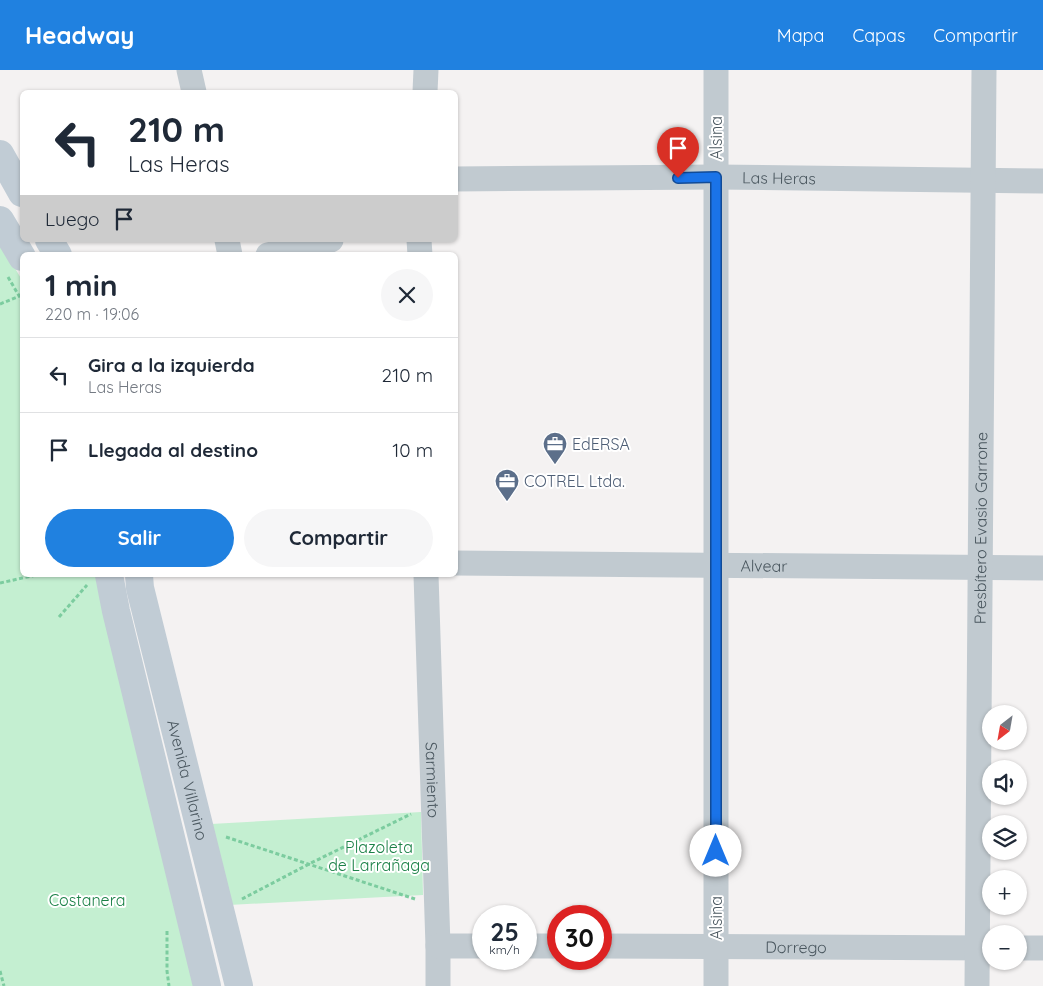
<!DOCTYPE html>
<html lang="es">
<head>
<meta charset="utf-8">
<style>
  :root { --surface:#fff; --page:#f6f6f7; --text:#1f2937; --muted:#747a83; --line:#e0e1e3; --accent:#2081e0 }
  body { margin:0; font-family:Quicksand,sans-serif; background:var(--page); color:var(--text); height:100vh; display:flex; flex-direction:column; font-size:19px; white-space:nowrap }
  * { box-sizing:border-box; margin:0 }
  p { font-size:16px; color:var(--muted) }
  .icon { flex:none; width:28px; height:28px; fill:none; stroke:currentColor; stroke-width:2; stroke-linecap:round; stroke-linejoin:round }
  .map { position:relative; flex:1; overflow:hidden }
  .panel { position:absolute; left:20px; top:182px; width:438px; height:325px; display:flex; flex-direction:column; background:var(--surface); border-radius:8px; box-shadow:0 1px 4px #0004 }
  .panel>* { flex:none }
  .banner { position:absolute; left:20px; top:20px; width:438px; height:152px; border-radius:8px; box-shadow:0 1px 4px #0004; background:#fff; color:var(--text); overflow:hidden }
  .needle { width:32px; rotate:211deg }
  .buttons { position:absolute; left:982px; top:635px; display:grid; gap:10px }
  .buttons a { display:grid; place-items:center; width:45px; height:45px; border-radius:50%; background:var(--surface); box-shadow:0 1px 4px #0004; font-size:25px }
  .speed { position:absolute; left:472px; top:835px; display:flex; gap:10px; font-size:25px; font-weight:700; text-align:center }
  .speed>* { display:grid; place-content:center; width:65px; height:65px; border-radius:50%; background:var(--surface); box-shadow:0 1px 4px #0004; line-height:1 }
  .speed small { font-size:12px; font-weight:400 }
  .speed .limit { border:8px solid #d22; background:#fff; color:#111 }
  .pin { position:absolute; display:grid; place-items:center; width:42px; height:42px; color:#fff; margin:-51px -21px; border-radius:50% 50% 50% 0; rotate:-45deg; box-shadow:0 0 5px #0007 }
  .pin .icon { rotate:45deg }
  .me { position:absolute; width:55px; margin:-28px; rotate:0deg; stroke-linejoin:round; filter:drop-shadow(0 0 4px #0008) }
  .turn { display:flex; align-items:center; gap:18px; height:105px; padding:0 25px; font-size:22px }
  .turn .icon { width:65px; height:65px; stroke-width:2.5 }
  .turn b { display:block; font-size:35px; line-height:42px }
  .then { display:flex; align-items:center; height:48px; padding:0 25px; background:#0003; gap:10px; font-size:19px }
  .round { display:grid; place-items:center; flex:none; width:52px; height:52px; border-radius:26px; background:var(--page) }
  .head { display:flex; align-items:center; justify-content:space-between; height:85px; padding:0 25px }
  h1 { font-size:30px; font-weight:700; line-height:38px }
  .cta { display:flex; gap:10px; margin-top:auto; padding:10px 25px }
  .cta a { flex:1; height:58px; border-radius:30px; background:var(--accent); color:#fff; font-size:20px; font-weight:700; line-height:58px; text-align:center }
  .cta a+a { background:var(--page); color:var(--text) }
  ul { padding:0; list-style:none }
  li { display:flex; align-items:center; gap:15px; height:75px; padding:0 25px; border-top:1px solid var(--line) }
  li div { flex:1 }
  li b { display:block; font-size:19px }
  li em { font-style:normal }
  header { display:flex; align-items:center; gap:30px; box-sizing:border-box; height:70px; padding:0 25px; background:var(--accent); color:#fff }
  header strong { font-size:24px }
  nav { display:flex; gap:28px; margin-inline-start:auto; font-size:18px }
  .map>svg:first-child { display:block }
  .green { fill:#c4efd1 }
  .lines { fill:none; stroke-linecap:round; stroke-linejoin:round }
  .path { stroke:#7ccc9f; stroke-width:3; stroke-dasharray:4 2.5; stroke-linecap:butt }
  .street { stroke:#c1cad0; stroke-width:25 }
  .secondary { stroke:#c1ccd5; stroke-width:28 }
  .route-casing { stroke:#114b97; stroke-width:12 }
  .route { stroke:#1a73e8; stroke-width:9 }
  .labels { text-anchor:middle; stroke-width:4; stroke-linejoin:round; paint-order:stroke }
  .street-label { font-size:16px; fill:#4a575f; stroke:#fff }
  .service-label { font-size:16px; fill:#4e5e75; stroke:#fff; text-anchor:start }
  .park-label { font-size:16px; fill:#1b8147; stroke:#fff }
</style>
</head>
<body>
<header>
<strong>Headway</strong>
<nav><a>Mapa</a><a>Capas</a><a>Compartir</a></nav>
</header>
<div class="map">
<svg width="1043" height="916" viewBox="0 0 1043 916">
  <rect width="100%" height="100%" fill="#f4f2f2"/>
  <!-- green -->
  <path class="green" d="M0,173L22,210V505H98L195,916H0Z
    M421,742L423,825L229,835L211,754Z"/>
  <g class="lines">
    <!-- path -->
    <path class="path" d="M8,207L22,231
      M0,234L22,225
      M0,513L36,505
      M59,547L87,515
      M226,767L415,829
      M242,829L311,793L411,744
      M167,861V901L169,916
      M0,901L4,916"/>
    <!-- street -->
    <g class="street">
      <path d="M189,0L194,22"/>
      <path d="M716,0V916"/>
      <path d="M425,22L426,0"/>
      <path id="s1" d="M455,109L716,107L1043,111"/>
      <path d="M227,170L230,185"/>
      <path d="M419,170L420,185"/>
      <path d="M268,185L331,170"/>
      <path id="s2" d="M455,493L1043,498"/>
      <path id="s3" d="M426,505L438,876V916"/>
      <path d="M438,876H484"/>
      <path d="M526,876H559"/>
      <path id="s4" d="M601,876L991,878"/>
      <path d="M1019,878H1043"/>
      <path id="s5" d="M977,916L984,0"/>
    </g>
    <!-- secondary -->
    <g class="secondary">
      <path d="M0,84L22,123"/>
      <path d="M0,150L22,187"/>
      <path d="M49,170L58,185"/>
      <path d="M109,505L116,541L207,916"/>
      <path id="s6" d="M139,505L140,518L239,916"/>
    </g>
  </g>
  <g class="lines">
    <defs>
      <path id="route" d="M678,108L716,107V781"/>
    </defs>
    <!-- route casing -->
    <use href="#route" class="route-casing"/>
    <!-- route -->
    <use href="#route" class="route"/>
  </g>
  <!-- icons -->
  <defs>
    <symbol id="office-pin" viewBox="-11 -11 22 30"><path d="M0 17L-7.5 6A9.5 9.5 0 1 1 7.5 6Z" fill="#5c6f8a" stroke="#fff"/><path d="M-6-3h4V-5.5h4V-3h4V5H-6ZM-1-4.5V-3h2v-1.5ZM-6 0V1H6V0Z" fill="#fff"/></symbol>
  </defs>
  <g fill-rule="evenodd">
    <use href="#office-pin" x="541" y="360" width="28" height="38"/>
    <use href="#office-pin" x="493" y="397" width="28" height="38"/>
  </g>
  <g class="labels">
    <!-- street labels -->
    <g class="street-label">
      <text transform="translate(716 68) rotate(-90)" y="6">Alsina</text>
      <text dy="6" stroke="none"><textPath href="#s1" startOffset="324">Las Heras</textPath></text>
      <text dy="6" stroke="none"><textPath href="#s5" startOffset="458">Presbítero Evasio Garrone</textPath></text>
      <text dy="6" stroke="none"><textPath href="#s2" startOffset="309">Alvear</textPath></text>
      <text dy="6" stroke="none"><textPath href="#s3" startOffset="205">Sarmiento</textPath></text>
      <text dy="6" stroke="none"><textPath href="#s6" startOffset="211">Avenida Villarino</textPath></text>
      <text transform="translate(716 848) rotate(-90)" y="6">Alsina</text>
      <text dy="6" stroke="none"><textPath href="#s4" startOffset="195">Dorrego</textPath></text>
    </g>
    <!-- service labels -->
    <g class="service-label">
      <text x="572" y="380">EdERSA</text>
      <text x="524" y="417">COTREL Ltda.</text>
    </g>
    <!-- park labels -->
    <g class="park-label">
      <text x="379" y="783">Plazoleta<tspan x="379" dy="18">de Larrañaga</tspan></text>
      <text x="87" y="836">Costanera</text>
    </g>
  </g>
</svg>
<div class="buttons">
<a><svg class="needle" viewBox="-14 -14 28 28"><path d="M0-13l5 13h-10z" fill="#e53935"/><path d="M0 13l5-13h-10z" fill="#747a83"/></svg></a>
<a><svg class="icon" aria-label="sound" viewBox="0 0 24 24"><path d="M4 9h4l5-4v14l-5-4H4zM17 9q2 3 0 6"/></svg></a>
<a><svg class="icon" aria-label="layers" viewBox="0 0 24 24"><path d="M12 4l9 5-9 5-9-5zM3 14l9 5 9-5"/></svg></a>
<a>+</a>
<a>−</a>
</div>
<div class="speed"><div>25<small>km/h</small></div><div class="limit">30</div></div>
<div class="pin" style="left:678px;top:108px;background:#d93025"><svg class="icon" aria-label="arrive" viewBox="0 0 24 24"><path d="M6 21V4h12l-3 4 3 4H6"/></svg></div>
<svg class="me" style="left:716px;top:781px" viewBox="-20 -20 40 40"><circle r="19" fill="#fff"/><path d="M0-13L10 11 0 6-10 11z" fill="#1a73e8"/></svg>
<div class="banner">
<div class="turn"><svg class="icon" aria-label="left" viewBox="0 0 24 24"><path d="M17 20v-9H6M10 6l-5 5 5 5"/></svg><div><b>210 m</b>Las Heras</div></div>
<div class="then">Luego<svg class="icon" aria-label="arrive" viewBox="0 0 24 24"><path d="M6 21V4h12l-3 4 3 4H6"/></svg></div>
</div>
<section class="panel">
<div class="head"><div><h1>1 min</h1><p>220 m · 19:06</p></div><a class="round"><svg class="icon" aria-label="close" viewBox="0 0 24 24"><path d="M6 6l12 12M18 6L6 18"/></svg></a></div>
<ul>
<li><svg class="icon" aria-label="left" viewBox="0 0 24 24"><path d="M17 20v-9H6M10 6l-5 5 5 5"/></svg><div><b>Gira a la izquierda</b><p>Las Heras</p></div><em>210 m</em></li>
<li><svg class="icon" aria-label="arrive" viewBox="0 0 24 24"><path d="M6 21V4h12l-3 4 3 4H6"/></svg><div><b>Llegada al destino</b></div><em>10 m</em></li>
</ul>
<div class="cta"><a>Salir</a><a>Compartir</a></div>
</section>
</div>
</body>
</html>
